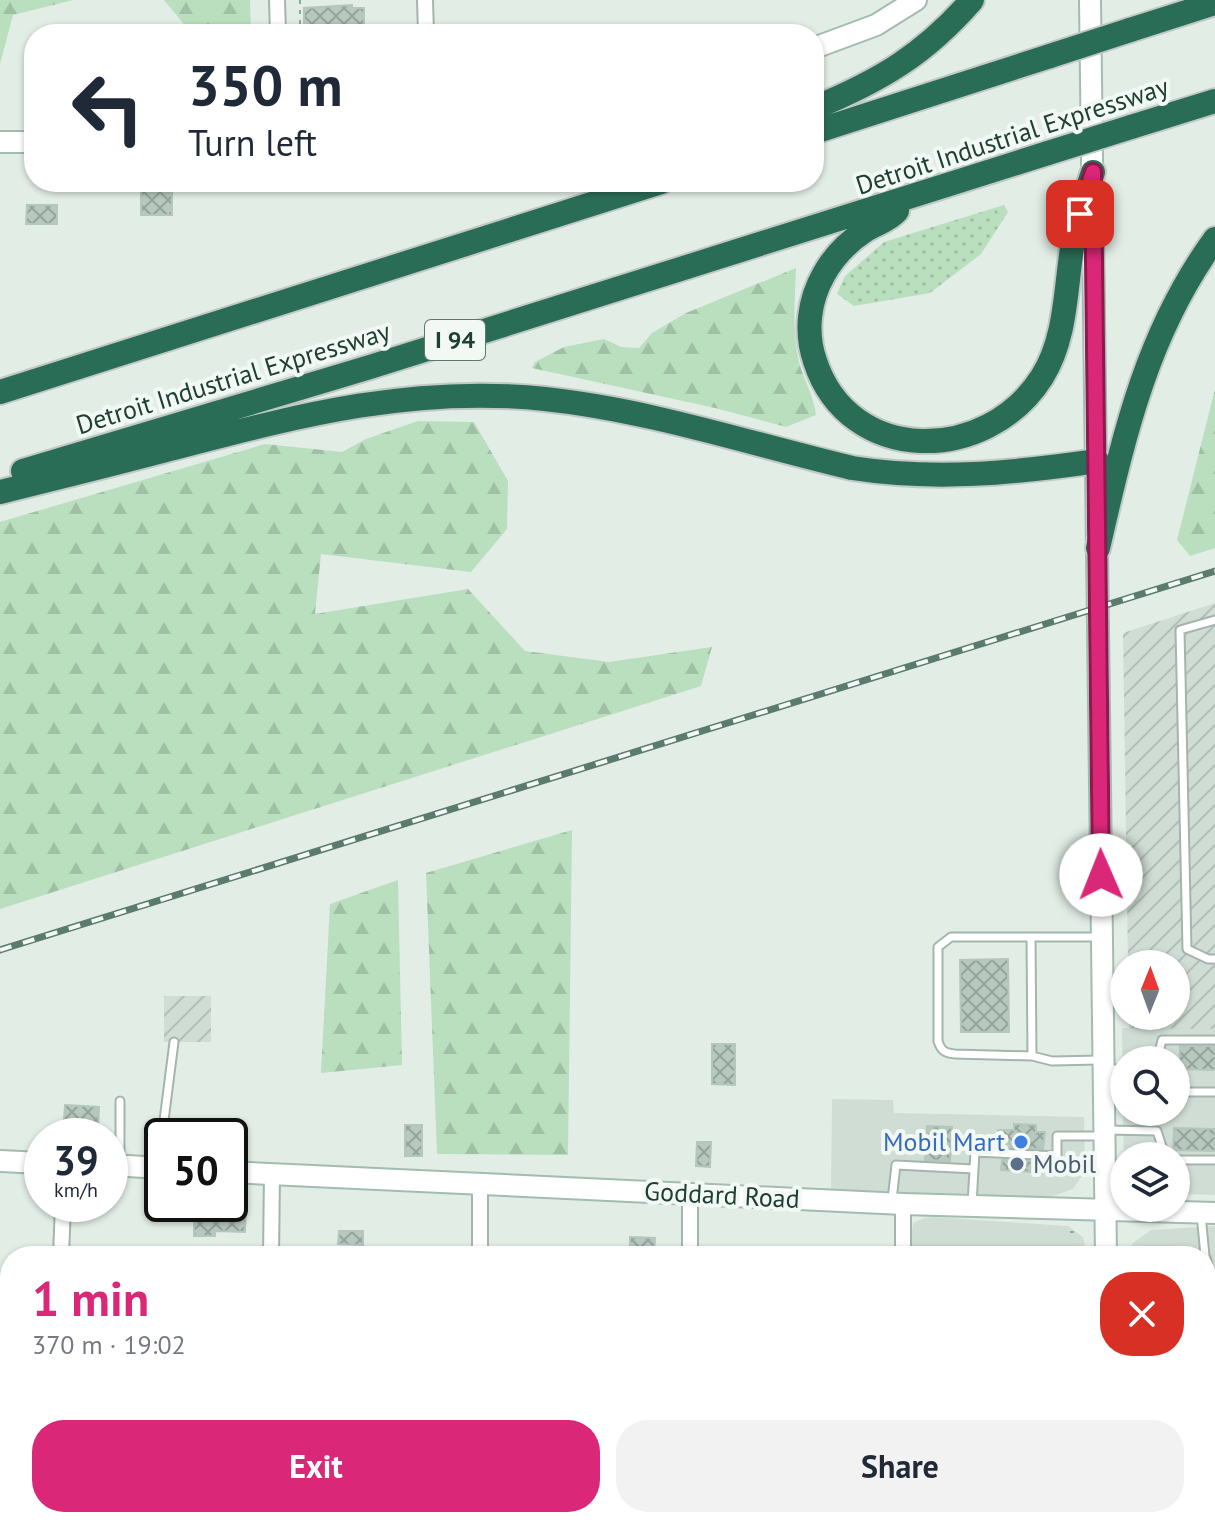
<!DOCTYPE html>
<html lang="en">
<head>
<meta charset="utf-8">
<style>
  :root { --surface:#fff; --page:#f2f2f3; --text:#1f2937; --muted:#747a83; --accent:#db2777 }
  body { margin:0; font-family:"PT Sans",sans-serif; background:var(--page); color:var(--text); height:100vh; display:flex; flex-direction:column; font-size:30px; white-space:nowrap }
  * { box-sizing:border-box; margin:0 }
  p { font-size:26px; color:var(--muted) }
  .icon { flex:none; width:44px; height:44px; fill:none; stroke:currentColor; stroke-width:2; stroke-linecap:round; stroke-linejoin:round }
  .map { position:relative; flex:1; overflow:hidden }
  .details { position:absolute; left:0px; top:1246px; width:1216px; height:282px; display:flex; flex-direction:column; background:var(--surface); border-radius:32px 32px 0 0; box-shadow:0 2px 6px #0004 }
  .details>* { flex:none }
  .top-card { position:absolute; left:24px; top:24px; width:800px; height:168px; border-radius:32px; box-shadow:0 2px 6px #0004; background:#fff; color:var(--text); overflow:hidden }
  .needle { width:52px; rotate:1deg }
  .tools { position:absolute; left:1110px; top:950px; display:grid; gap:16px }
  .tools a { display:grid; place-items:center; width:80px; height:80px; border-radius:50%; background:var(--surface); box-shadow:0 2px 6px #0004; font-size:40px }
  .speed { position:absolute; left:24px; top:1118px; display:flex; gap:16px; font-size:40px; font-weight:700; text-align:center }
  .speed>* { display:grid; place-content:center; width:104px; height:104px; border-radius:50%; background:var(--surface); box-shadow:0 2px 6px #0004; line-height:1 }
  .speed small { font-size:20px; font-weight:400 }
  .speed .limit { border:4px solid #111; border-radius:12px; background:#fff; color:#111 }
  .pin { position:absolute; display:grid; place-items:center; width:68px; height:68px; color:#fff; margin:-34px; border-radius:16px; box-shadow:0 4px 12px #0006 }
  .me { position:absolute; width:88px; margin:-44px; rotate:359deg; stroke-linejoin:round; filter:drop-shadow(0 0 6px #0008) }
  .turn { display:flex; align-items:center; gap:28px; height:168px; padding:0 32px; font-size:36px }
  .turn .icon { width:104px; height:104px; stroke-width:2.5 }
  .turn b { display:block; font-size:56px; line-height:68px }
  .round { display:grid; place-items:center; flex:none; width:84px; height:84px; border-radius:32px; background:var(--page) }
  .headline { display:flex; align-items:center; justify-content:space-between; height:136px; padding:0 32px }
  h1 { font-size:48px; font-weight:600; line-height:60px; color:var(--accent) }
  .primary-button { display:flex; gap:16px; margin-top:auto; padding:16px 32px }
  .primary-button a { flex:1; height:92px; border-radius:32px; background:var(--accent); color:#fff; font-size:32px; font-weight:600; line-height:92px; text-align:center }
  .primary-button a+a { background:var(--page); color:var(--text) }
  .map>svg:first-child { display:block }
  .built { fill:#d0ddd5; fill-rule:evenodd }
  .industrial { fill:url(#industrial-furrows) }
  .grass { fill:url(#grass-dots) }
  .forest { fill:url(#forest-firs) }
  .building { fill:url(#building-cross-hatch); stroke:#b4c7bc; stroke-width:2 }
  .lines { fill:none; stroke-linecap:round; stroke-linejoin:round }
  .lane-casing { stroke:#a4b5ad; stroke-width:11 }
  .street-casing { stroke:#a4b5ad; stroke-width:18 }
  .secondary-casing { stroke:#a2bcb0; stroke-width:24 }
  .highway-casing { stroke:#c1c9c6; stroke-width:28 }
  .path { stroke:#80b29c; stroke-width:2; stroke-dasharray:4 6; stroke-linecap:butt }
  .lane { stroke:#fff; stroke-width:7 }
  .street { stroke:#fff; stroke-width:14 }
  .secondary { stroke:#fff; stroke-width:20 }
  .highway { stroke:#2a6d56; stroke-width:24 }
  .rail-casing { stroke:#5b7b6e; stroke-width:7 }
  .rail { stroke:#f2f9f5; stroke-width:4; stroke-dasharray:12; stroke-linecap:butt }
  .highway-bridge-casing { stroke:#c1c9c6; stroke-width:28; stroke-linecap:butt }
  .highway-bridge { stroke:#2a6d56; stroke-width:24 }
  .route-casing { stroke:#8e194d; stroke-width:20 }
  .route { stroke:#db2777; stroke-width:14 }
  .shop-dot { fill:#3f7fe0; stroke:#f2f9f5; stroke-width:3 }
  .service-dot { fill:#5c6f8a; stroke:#f2f9f5; stroke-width:3 }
  .labels { text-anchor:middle; stroke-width:8; stroke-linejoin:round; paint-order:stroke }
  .shield { fill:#f2f9f5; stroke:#5f776d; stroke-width:2 }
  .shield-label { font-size:24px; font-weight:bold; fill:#203f33 }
  .street-label { font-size:26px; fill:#203f33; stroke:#f2f9f5 }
  .shop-label { font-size:26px; fill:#366cbe; stroke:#f2f9f5; text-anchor:end }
  .service-label { font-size:26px; fill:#4e5e75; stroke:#f2f9f5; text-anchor:start }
</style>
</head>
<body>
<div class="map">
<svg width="1215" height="1527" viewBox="0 0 1215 1527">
  <defs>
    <pattern id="industrial-furrows" width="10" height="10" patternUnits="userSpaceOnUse" patternTransform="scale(2)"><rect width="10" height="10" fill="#d0ddd5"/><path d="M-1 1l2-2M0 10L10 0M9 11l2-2" fill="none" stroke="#b2bfb7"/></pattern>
    <pattern id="grass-dots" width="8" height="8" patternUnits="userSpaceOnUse" patternTransform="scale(2)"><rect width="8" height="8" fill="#b9dfbe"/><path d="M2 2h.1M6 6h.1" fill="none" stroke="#9fc0a4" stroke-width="1.8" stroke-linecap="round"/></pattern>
    <pattern id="forest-firs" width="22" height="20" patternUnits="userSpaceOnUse" patternTransform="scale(2)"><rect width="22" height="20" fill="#b9dfbe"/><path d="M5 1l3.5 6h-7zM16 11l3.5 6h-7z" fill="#9fc0a4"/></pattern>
    <pattern id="building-cross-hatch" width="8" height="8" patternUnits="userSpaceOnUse" patternTransform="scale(2)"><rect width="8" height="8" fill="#b7c8bf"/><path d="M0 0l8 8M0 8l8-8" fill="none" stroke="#94a49c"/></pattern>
  </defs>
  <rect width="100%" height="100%" fill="#e2ede6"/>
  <!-- built -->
  <path class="built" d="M1122,1028H1215V1195L1176,1194V1156H1124V1168ZM1124,1060H1176V1112H1124Z
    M832,1099L893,1100L894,1113L1084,1117L1085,1171L1073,1189L1053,1196L1001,1197L831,1189Z
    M932,1217L1068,1226L1083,1237L1087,1256H909L913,1223L924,1218Z
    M1215,1226V1314H1206V1256H1126L1133,1243L1151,1230Z"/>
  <!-- industrial -->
  <path class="industrial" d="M1215,603V1029L1129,1028V1016H1176V964H1128L1123,633Z
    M164,996H211V1042H164Z"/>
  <!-- grass -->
  <path class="grass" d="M1004,205L1008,212L981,254L930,293L854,306L837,294L845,276L884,242Z
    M1215,1356V1527H1125V1518H1206V1357Z"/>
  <!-- forest -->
  <path class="forest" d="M0,0H73L13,15L0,64Z
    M164,0H250L251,34H192Z
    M796,268C795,299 792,331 799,362C804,381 814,396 816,415L786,427L715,408L532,368L535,362L564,347L604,339L621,347L639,348L652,333L686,313Z
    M1215,389V548L1190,556L1177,540Z
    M418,421L474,422L508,481L507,529L471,572L321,554L315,614L468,589L525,651L609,662L712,647L701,686L0,909V522L265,444L342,452L366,439Z
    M572,830L568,1155L437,1154L426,873Z
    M398,880L402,1065L321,1073L330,904Z"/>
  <!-- building -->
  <path class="building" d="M352,5V8H364V34H304V8Z
    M141,183H172V215H141Z
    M27,205H57V224H26Z
    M1008,959L1009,1032H961L960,960Z
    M712,1044H735V1085L712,1084Z
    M1180,1046H1215V1070L1179,1069Z
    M65,1105L99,1107L98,1131L73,1130V1121L64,1120Z
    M1014,1124L1036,1125V1132H1045L1043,1149L997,1147L998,1130H1014Z
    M405,1125H422V1156H405Z
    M927,1126L952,1127L950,1161L925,1160Z
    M1174,1128L1215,1129V1151L1173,1150Z
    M697,1142H711L710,1167L696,1166Z
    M1002,1160L1032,1161V1172L1001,1170Z
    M231,1202L246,1203L245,1232L215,1231V1236H194V1219L222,1220V1214H230Z
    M339,1231H363V1245L338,1244Z
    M630,1237L655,1238L654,1256H630Z
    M0,1460H10V1511H0Z"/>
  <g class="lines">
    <defs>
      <path id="lane" d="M1215,620L1180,630L1187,949L1208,959H1215
        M1031,937H951L938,947V1041C941,1051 945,1053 955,1054L1032,1056L1052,1061L1100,1060
        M1032,1056L1031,937H1098
        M1157,1060L1162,1040H1215
        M1106,1069H1124
        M1106,1092H1124
        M1176,1092H1215
        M1106,1130L1157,1131L1165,1156
        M162,1136L174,1042
        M1176,1160H1215
        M120,1163V1101
        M157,1167L162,1138
        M892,1200L896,1165L974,1169
        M972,1204L975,1152L1057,1156V1136H1103
        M1201,1214L1205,1256
        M1206,1258C1210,1273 1213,1288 1209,1303L1206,1304
        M1206,1392L1215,1388
        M1206,1436L1215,1431
        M1206,1456L1215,1475
        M1206,1479L1215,1482"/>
      <path id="street" d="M277,0L278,34
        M425,0L426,34
        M61,1256L63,1204
        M271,1256L272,1174
        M480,1256V1184
        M690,1256V1194
        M903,1256V1204
        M59,1527V1518
        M270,1527V1518
        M479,1527V1518
        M689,1527V1518
        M902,1527V1518"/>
      <path id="secondary" d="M1090,0L1106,1256
        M814,48L876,25L916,0
        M0,142H34
        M0,1161L42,1163
        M110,1165L162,1168
        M230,1172L903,1204L1215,1213
        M1107,1518V1527"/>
      <path id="highway" d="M1130,30L1215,3
        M814,108C880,81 925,54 972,0
        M1131,127L1215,101
        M814,132L1050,56
        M897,211C888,221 877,223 866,230C849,241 834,256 824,274C809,300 805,332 815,361C849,466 987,464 1042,377C1068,336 1065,283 1074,236C1079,214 1086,193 1093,172
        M0,392L661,182
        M23,471L370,367L1048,153
        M0,492C57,478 114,464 170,449C297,416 412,385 545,399C649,410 751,444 852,468C935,481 1014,473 1097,461
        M1098,548C1124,436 1146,334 1215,239"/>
    </defs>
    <!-- lane casing -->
    <use href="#lane" class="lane-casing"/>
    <!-- street casing -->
    <use href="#street" class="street-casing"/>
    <!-- secondary casing -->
    <use href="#secondary" class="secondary-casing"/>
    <!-- highway casing -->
    <use href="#highway" class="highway-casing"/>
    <!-- path -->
    <path class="path" d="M300,0V34
      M1070,1232H1077
      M1003,1527V1518
      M1021,1527V1518"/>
    <!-- lane -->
    <use href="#lane" class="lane"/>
    <!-- street -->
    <use href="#street" class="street"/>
    <!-- secondary -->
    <use href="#secondary" class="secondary"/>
    <!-- highway -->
    <use href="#highway" class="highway"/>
    <defs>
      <path id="rail" d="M0,950L1215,571"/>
    </defs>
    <!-- rail casing -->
    <use href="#rail" class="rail-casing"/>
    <!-- rail -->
    <use href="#rail" class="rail"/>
    <defs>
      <path id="highway-bridge" d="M1050,56L1130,30
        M1048,153L1131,127"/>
    </defs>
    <!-- highway-bridge casing -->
    <use href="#highway-bridge" class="highway-bridge-casing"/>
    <!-- highway-bridge -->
    <use href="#highway-bridge" class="highway-bridge"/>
  </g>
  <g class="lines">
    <defs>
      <path id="route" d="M1080,214L1093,172L1101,875"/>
    </defs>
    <!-- route casing -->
    <use href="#route" class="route-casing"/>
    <!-- route -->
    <use href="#route" class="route"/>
  </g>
  <!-- markers -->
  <circle class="shop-dot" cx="1021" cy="1142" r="8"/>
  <circle class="service-dot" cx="1017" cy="1164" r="8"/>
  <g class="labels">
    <!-- shield labels -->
    <rect class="shield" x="425" y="320" width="60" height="40" rx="6"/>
    <g class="shield-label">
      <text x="455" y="348">I 94</text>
    </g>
    <!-- street labels -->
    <g class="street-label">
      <text transform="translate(1012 136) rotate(-18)" y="9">Detroit Industrial Expressway</text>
      <text transform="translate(233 378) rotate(-17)" y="9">Detroit Industrial Expressway</text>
      <text transform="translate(722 1195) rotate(3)" y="9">Goddard Road</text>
    </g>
    <!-- shop labels -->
    <g class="shop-label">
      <text x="1005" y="1151">Mobil Mart</text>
    </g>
    <!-- service labels -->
    <g class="service-label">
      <text x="1033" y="1173">Mobil</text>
    </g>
  </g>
</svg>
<div class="tools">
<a><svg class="needle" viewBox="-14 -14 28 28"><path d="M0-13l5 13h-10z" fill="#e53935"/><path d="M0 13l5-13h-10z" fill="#747a83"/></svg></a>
<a><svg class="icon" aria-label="search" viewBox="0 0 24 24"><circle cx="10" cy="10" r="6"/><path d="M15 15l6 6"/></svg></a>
<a><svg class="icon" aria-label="layers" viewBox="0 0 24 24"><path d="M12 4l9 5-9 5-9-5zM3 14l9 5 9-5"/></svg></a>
</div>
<div class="speed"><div>39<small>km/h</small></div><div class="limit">50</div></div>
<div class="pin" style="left:1080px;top:214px;background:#d93025"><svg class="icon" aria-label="arrive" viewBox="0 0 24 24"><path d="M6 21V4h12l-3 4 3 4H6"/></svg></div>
<svg class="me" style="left:1101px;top:875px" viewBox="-20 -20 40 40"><circle r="19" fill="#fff"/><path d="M0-13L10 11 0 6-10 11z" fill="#db2777"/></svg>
<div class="top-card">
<div class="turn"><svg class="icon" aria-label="left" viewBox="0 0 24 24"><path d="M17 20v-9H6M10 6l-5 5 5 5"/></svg><div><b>350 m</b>Turn left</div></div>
</div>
<section class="details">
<div class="headline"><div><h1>1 min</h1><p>370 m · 19:02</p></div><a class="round" style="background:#d93025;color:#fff"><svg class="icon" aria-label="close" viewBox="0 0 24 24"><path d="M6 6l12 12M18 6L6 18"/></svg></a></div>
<div class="primary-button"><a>Exit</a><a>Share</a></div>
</section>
</div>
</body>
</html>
